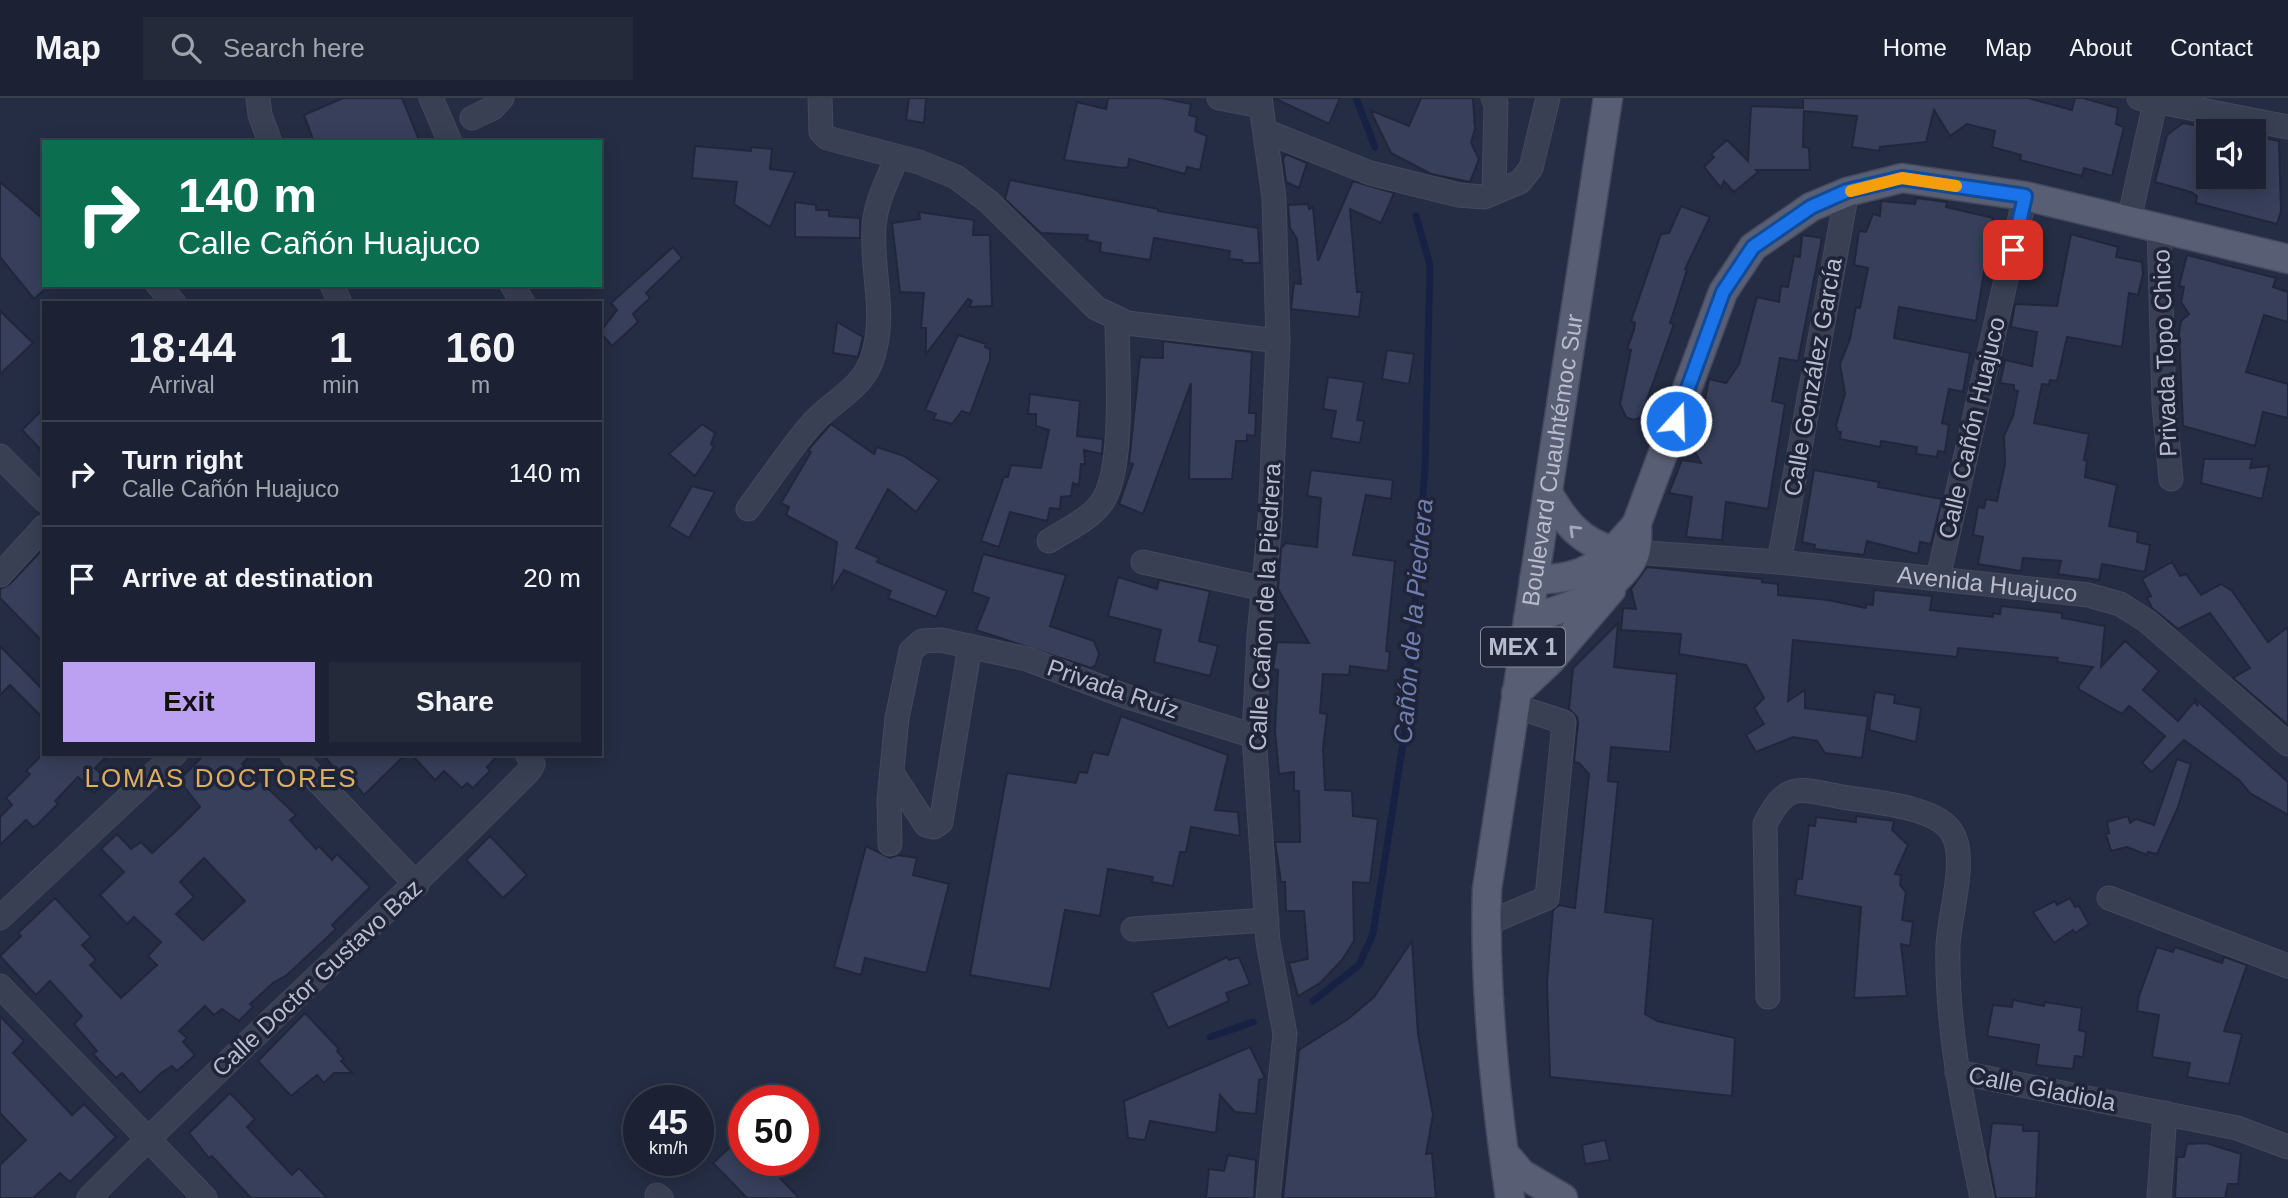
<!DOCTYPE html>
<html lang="en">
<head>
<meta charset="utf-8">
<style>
  :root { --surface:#1c2233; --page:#252a3b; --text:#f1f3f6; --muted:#a0a4ac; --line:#3a3f4e; --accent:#bca0f2 }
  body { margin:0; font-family:Helvetica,sans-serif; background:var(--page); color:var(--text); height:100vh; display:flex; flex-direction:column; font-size:26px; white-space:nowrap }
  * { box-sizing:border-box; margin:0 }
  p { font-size:23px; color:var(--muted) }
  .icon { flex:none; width:38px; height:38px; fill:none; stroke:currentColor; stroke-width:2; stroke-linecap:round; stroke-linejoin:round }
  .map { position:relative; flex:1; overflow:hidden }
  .side { position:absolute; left:42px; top:203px; width:560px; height:455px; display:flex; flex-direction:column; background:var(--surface); border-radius:0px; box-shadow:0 4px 18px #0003,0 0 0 2px var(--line) }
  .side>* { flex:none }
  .guide { position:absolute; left:42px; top:42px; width:560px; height:147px; border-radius:0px; box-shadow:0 4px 18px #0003,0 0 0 2px var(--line); background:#0b6e4f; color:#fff; overflow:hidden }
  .fabs { position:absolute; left:2196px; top:21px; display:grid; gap:14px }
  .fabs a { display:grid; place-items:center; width:70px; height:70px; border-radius:0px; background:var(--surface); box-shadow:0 4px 18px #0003,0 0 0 2px var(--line); font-size:35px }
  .speed { position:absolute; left:623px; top:987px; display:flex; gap:14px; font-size:35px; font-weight:700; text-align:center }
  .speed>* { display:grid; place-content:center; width:91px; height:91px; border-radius:50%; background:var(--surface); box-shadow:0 4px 18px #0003,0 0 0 2px var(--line); line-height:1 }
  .speed small { font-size:18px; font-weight:400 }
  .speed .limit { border:10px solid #d22; background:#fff; color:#111 }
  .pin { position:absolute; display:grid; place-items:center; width:60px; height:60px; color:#fff; margin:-30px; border-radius:14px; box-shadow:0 4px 10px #0006 }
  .me { position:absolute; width:77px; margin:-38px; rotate:20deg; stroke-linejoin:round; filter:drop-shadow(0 0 5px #0008) }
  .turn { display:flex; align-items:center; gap:24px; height:147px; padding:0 21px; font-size:32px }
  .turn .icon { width:91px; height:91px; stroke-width:2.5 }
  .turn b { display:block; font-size:49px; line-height:60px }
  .eta { display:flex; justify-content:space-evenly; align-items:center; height:119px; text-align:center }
  .eta b { font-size:42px; font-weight:600; line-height:49px }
  .primary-button { display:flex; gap:14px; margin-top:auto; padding:14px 21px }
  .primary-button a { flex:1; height:80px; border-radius:0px; background:var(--accent); color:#111; font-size:28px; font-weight:600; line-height:80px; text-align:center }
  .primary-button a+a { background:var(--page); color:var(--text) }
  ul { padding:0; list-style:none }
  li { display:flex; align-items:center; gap:21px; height:105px; padding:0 21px; border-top:2px solid var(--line) }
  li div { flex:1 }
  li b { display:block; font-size:26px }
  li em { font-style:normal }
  header { display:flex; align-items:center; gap:42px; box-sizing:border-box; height:98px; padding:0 35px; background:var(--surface); border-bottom:2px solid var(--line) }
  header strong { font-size:33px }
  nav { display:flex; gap:38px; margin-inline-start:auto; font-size:24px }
  .search { width:490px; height:63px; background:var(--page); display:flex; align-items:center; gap:18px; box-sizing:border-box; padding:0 24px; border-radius:0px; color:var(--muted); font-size:26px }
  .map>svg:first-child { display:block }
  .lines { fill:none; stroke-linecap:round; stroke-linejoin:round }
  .stream { stroke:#172144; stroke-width:7 }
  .building { fill:#373f5b; stroke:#21263b; stroke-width:2; fill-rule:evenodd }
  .minor-casing { stroke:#44495d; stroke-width:25 }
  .major-casing { stroke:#44495d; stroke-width:31 }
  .minor { stroke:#3a4054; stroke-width:23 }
  .major { stroke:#585e74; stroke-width:28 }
  .oneway { stroke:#a5a9bb }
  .route-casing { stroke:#114b97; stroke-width:18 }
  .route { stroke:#1a73e8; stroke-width:12 }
  .slow { stroke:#f59e0b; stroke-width:12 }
  .labels { text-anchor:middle; stroke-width:7; stroke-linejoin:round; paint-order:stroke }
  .shield { fill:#1f2439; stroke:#8a8ea1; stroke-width:2 }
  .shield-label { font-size:23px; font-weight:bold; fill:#b8bccd }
  .street-label { font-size:24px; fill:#b8bccd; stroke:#1f2439 }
  .water-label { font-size:26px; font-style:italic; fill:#6f7dae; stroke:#1f2439 }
  .neighbourhood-label { font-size:26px; letter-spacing:2px; fill:#ddb063; stroke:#1f2439 }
</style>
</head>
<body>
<header>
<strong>Map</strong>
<div class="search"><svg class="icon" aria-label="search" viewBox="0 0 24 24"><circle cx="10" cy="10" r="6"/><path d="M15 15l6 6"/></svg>Search here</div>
<nav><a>Home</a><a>Map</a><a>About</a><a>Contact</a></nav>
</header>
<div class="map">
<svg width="2288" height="1100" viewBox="0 0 2288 1100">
  <rect width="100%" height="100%" fill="#252d44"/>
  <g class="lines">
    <!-- stream -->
    <path class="stream" d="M1356,0L1375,49
      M1313,903L1359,867L1373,836L1406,627L1425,370L1430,167L1416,118
      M1210,939L1253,924"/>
  </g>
  <!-- building -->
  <path class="building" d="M343,0H402L420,44H314L304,17Z
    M909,0H926L924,25L906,22Z
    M1108,0H1161L1191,6L1189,17L1197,19L1195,33L1207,38L1200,72L1187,69L1185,76L1129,61L1128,69L1122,70L1064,62L1077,4L1106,11Z
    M1274,0H1340L1329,26Z
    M1421,0H1473L1475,31L1471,45L1479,61L1470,84L1431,76L1391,55L1370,12L1409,28Z
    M1803,0H2028L2072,12L2075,0H2083L2118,10L2116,26L2124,29L2112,78L2084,70L2082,78L2020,62L2021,57L1992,49L1995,33L1967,26L1950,38L1934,12L1926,44L1880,49L1879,53L1852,49L1857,18L1804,13L1803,49L1809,50L1810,72H1756L1758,74L1734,94L1724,83L1721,90L1704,69L1714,59L1711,56L1727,42L1748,63L1751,8L1803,10Z
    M2183,25L2215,31L2208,33V79H2254V38L2279,43L2281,113L2277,126L2196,105L2197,98L2191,94L2155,84L2167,37Z
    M695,48L751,53V49L772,51L770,71L795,74L770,129L734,106L737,84L692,80Z
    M1286,56L1307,65L1299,90L1286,84L1283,61Z
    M1010,82L1158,111V113L1258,130L1260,165H1243L1242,162L1229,161L1230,153L1154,140L1150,162L1100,154L1101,145L1087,142L1088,137L1041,135L1005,101Z
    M1353,83L1394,95L1381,125L1350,111L1357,194H1362L1359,219L1291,211L1294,185L1301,186L1297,141L1290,130L1288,107L1308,106L1309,111L1313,109L1318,163Z
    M0,84L44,122V192L34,201L0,159Z
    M1916,100L1947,104L1946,109L1993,120L1976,223L1899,209L1894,240L1970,255L1963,294L1949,291L1942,325L1949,327L1945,354L1938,353L1937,359L1916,356L1917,349L1881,343L1880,349L1840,341L1841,334H1838L1836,327L1845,296L1840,266L1850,241L1856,209L1860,210L1868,170L1854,167L1859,133L1866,134L1873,116L1880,118L1881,103L1915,106Z
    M795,104L816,107V112H829V118L860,120V140L795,139Z
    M1681,108L1710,119L1685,171L1687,172L1670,225L1674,226L1643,313L1640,320L1633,322L1626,319L1620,306L1631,252L1627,251L1634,232L1635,225L1631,223L1661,136L1669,135Z
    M919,114L974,122L973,137H990L992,208L969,209L972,203L968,201L926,256V230H921L924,195L900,194L892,125L920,121Z
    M2071,136L2118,149L2116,159L2142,164L2143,176L2138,197L2129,195L2122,249L2067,239L2057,283L2050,282L2049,287L2042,286L2034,325L2089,336L2084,362L2087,363L2085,379L2117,387L2109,428L2138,434L2137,444L2150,447L2145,474L2102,466L2099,482L2058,476L2061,463L2023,460L2021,473L1978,466L1983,439L1973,437L1978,409L1984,410L1986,401L1997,403L2005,366L2004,338L2013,318L2018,293L2014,292V287L2000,285L2005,262L2032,268L2037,234L2011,229L2015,206L2057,208Z
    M1802,137L1822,140L1798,263L1780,260L1772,303L1785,306L1768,411L1726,404L1722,442L1686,439L1692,399L1669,395L1682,362L1701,365L1689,343L1691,329L1699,331L1709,281L1726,285L1739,266L1757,199L1779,204L1781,188L1788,189L1794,158L1800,159Z
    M673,149L682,160L646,195L650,200L633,216L638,224L612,248L600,234L617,212L611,205Z
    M2187,157L2276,180L2273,189L2288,194V224L2264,217L2246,274L2288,286V320L2263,314L2255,348L2183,328L2179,235L2181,223L2189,216L2181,204L2184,189L2179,188Z
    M0,213L33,245L0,276Z
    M837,224L863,239L858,259L833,255Z
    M958,237L986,246L985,249L990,251V262L970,316L962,313L952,326L933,321L936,316L925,312Z
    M1163,243L1252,254L1249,315H1256L1255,338L1247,337V343H1236L1232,381H1189L1191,285L1143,416L1119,406L1133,366L1129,365L1140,259L1163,260Z
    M1387,252L1414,256L1409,286L1382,281Z
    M1328,279L1364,284L1357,322L1364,323L1360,345L1331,340L1336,313L1323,311Z
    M1030,296L1080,303L1077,338L1103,341L1102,356L1084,352L1085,366H1081L1079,387L1073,385L1071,398L1061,399L1060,411L1050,410L1047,423L1010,414L999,449L981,443L1004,379H1008L1011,367L1041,370L1049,332L1036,328V316H1028Z
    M44,310V355L22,332Z
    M702,326L715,335L711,346L714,349L695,378L669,356Z
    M831,326L874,356L877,349L904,358L939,382L916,414L888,391L856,450L879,460L877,464L947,493L936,519L888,500L891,493L844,472L831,493L837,444L786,417L789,409L781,405L811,354L808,352Z
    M2204,361H2252L2250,370L2269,368L2262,401L2201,385Z
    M1311,372L1393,382L1391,401L1366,397L1353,457L1395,463L1386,553L1390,554L1388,573L1350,568L1349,577L1323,576L1320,615L1327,616L1323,651L1325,692L1352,693L1353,718L1378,721L1370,785L1353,784L1354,843L1342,862L1320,885L1298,898L1289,865L1308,861L1304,813H1286L1285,784H1281L1275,744H1300L1299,693H1294V674L1279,676L1275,633L1278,572L1273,571L1277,544L1309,545L1278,491L1281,450L1286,445L1317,449L1321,400L1307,398Z
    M1814,372L1879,384L1878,389L1942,401L1931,446L1920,444L1918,456L1867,443L1864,457L1814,451L1815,447L1802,444Z
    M692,388L715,394L689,440L669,428Z
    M44,450V545L0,500V491L10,486Z
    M983,456L1066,477L1050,528L1094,543L1099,556L1095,568L1091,570L976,532L989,500L972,494Z
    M2172,464L2180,478L2186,476L2201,497L2221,486L2232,493L2268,544L2288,529V627L2233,580L2250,570L2210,515L2178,531L2152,510L2147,500L2151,498L2142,481Z
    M1647,469L1762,481V484L1778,486V497L1828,502L1866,510V506L1873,507L1874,492L1932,498L1930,512L1993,519V515L2000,516L2001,508L2062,515V520L2105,528L2101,569L2125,543L2159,573L2143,592L2178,623L2194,604L2198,608L2194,600L2288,684V717L2250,695L2239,682L2184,642L2152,674L2142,665L2165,638L2129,608L2122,616L2080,592L2078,589L2093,569L2057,564L2058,560L1958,550L1957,559L1793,542L1788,603L1805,592V610L1868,618L1862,660L1825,655L1817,643L1793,639L1756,654L1746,637L1764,626L1754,610L1764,600L1746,567L1679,556L1681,536L1621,532L1623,510L1636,511L1631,491Z
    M1118,479L1157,491L1159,482L1210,493L1199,543L1218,548L1210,578L1154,564L1161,532L1108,518Z
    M1618,525L1614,569L1677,576L1670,654L1611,649L1608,683L1618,684L1605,814L1653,821L1645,916L1657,923L1735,940L1732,998L1550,979L1547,884L1553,812L1559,807L1575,810L1589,676L1579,665L1574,664L1578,625L1577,619L1569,611L1573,570Z
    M0,548L44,593V621L10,587L0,597Z
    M1875,594L1895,597L1894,605L1921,610L1916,644L1869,632Z
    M1121,618L1228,657L1215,712L1238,714L1240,738L1191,729L1186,754H1180L1173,788L1152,784L1153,779L1108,771L1100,818L1065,812L1050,891L970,877L1007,675L1076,685L1079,674L1087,675L1093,654L1108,657Z
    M43,656H109L95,670L107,682L94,695L78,679L55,703L58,706L37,727L33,729L26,722L0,747V719L12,707L6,700L30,676L26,673Z
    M205,656H252L242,666L296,717L290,722L316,751L319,748L332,762L337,756L370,789L332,827L336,831L287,877L273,885L250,906L253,909L239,923L222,911L214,917L205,908L179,933L187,940L183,944L195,957L177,973L172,968L161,975L140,995L122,975L116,980L93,956L97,953L74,926L82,918L50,883L36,897L0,858L21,838L18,835L55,800L91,839L82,847L96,862L90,867L121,900L157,867L148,858L161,844L134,819L127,826L100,797L124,774L101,751L117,736L131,751L141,744L152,755L177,732L200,709L179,682ZM204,760L245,803L203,842L176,816L194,799L180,784Z
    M323,656H406L364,697L357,688L352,693Z
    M411,656H499L487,669L490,673L473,690L467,685L462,690L444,673L435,682Z
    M2177,661L2191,666L2178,709L2157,756L2148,754L2147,757L2127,749L2111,753L2106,736L2109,735L2107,724L2128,718L2130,725L2136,721L2154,727Z
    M1856,718L1894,723L1892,732L1908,747L1895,776L1901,777L1900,787L1906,794L1902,822L1913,824L1910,848L1901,846L1907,898L1854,900L1861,809L1795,797L1797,781H1802L1809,727L1815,728L1816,719L1856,724Z
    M490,738L527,777L503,800L466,762Z
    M866,748L890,760L898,757L917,760L913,777L949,786L926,875L865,860L861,877L834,869Z
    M2070,800L2075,809L2079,808L2089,826L2075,835L2073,832L2054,845L2033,814L2055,803L2057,807Z
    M1412,843L1418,936L1433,1017L1426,1056L1432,1055L1436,1100H1283L1299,952L1348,921L1374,899Z
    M2157,849L2173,854L2175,849L2222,865L2224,859L2247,867L2224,933L2242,936L2229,986L2187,979L2190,965L2152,959L2159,917L2137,913L2139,898Z
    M1227,859L1229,862L1239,859L1250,886L1226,895L1229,903L1168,930L1152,895Z
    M2013,902L2044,908L2045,904L2082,910L2079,932L2086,934L2083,959L2075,958L2073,971L2036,967L2039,947L1987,938L1993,907L2012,909Z
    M305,915L339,951L337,953L344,961L341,963L352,975H334L324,985L317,977L291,998L258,963Z
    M0,918L24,943L13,955L72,1017L84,1006L116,1039L70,1084L60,1075L33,1100H0V1067L26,1042L0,1015Z
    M1250,949L1265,980L1259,982L1256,1016L1235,1014L1220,997L1216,1035L1150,1023L1145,1042L1128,1040L1124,1003Z
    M230,995L255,1021L247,1029L292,1077L299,1070L327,1100H251L212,1058L209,1060L189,1035Z
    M1992,1025L2023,1027V1033H2039L2036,1100H1996L1988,1058Z
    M744,1036V1062H763L799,1100H747L713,1065Z
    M1605,1042L1610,1062L1585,1066L1582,1047Z
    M2206,1045L2241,1056L2238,1086H2228L2225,1100H2175L2177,1059H2184L2187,1046Z
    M1228,1057L1256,1062L1254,1100H1206L1209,1071L1224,1073Z"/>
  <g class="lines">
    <defs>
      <g id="minor">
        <path d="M258,0L260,17L270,44"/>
        <path d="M431,0L450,44"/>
        <path d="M820,0L821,34L827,40L919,64L956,79L989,104L1096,210L1127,225L1278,243"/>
        <path d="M1219,0L1261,8"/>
        <path d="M1260,0L1274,100L1278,243L1270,423L1259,538L1254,638L1268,844L1285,936L1268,1100"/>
        <path d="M1493,0L1496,5L1494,95"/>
        <path d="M2139,0L2288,29"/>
        <path d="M472,20L493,10L502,0"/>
        <path d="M1265,33L1370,75L1459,97L1484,99L1520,84L1531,70L1548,0"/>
        <path d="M2129,122L2155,5"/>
        <path d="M2159,129L2164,306L2171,381"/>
        <path d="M158,187L174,205"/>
        <path d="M332,187L340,205"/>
        <path d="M512,187L523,205"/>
        <path d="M0,358L44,402"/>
        <path d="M748,411C768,384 787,355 809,329C828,305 860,293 871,264C888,219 871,175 874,130C875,105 888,81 897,59"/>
        <path d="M1049,443C1067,431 1093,420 1104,401C1125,363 1117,265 1117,220"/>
        <path id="s1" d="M1618,453L1779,464L2088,497L2120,506L2147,523L2288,646"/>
        <path d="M1143,464L1264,491"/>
        <path d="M1779,464L1847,94"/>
        <path d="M0,477L44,429"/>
        <path d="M1938,480L2025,98"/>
        <path d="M292,656L417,787"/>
        <path d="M892,675L926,727L934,729L941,724L970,548"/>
        <path d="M890,746L889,702L897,620L911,553L922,543L941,542L1027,561L1125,598L1254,638"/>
        <path d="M2109,800L2288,868"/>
        <path d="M0,820L175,656"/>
        <path d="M1486,826L1547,800L1564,624L1514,608"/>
        <path d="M1133,831L1267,822"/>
        <path d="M0,888L205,1100"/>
        <path d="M1768,899L1765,726C1786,685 1796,690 1837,698C1867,704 1934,707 1951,733C1969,759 1949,816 1948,848C1946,933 1965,1017 1982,1100"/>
        <path d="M1957,974L2237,1030L2288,1049"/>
        <path d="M657,1097L661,1100"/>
        <path d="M89,1100C233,954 386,818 530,672L533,666L527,656"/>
        <path d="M2159,1100L2165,1015"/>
      </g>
      <g id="major">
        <path d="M1548,395C1565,424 1580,444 1614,453"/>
        <path d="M1534,481C1586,483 1603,465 1636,427"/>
        <path d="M1528,521C1565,511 1615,496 1634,458C1638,449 1637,435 1637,425L1723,194L1753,149L1811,109L1847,94L1902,80L2025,98L2288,161"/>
        <path d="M1516,595L1551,562L1611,492"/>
        <path d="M1504,1055L1522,1076L1563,1100"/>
        <path id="s2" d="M1510,1100C1495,998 1484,893 1487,791L1608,0"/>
      </g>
    </defs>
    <!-- minor casing -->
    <use href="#minor" class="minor-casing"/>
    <!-- major casing -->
    <use href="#major" class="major-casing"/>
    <!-- minor -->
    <use href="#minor" class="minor"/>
    <!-- major -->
    <use href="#major" class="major"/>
  </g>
  <!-- one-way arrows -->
  <defs><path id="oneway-chevron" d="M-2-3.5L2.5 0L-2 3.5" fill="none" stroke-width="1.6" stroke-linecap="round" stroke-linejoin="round" transform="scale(1.75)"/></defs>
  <use class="oneway" href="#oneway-chevron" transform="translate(1574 432) rotate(-136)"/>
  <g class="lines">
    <defs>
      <path id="route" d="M1676,323L1723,194L1753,149L1811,109L1847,93L1902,80L2025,98L2013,152"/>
    </defs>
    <!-- route casing -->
    <use href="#route" class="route-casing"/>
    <!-- route -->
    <use href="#route" class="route"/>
    <!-- slow -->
    <path class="slow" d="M1851,93L1902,80L1956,88"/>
  </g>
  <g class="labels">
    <!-- shield labels -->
    <rect class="shield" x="1481" y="529.5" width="84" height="39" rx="5"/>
    <g class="shield-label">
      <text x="1523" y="557">MEX 1</text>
    </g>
    <!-- street labels -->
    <g class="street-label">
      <text transform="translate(2165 255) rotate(-92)" y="8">Privada Topo Chico</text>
      <text transform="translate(1813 279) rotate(-80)" y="8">Calle González García</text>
      <text transform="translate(1972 330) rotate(-77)" y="8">Calle Cañón Huajuco</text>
      <text dy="8" stroke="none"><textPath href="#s2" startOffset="744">Boulevard Cuauhtémoc Sur</textPath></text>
      <text dy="8" stroke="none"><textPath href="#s1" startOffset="371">Avenida Huajuco</textPath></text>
      <text transform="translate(1265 509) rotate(-87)" y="8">Calle Cañon de la Piedrera</text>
      <text transform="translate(1113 591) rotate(19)" y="8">Privada Ruíz</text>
      <text transform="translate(317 880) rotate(-43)" y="8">Calle Doctor Gustavo Baz</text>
      <text transform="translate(2042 991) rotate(11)" y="8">Calle Gladiola</text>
    </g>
    <!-- water labels -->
    <g class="water-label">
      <text transform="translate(1413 523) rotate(-85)" y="9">Cañón de la Piedrera</text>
    </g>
    <!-- neighbourhood labels -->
    <g class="neighbourhood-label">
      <text x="221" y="689">LOMAS DOCTORES</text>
    </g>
  </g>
</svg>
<div class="fabs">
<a><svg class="icon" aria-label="sound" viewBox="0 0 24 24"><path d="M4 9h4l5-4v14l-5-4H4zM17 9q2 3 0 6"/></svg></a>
</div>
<div class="speed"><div>45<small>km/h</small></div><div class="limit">50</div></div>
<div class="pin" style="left:2013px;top:152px;background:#d93025"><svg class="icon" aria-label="arrive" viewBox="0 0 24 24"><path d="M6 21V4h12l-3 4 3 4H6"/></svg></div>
<svg class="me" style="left:1676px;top:323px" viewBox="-20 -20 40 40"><circle r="17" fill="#1a73e8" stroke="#fff" stroke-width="3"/><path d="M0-11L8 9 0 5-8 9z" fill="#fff"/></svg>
<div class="guide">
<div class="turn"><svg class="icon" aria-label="right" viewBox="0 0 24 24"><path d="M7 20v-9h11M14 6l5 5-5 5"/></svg><div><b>140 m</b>Calle Cañón Huajuco</div></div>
</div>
<section class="side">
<div class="eta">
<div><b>18:44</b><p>Arrival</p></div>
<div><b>1</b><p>min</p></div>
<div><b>160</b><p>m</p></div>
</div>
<ul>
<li><svg class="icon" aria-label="right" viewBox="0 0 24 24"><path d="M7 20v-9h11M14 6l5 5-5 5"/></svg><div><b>Turn right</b><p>Calle Cañón Huajuco</p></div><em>140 m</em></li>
<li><svg class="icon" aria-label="arrive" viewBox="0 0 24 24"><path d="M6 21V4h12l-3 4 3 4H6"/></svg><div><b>Arrive at destination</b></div><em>20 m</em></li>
</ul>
<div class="primary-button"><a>Exit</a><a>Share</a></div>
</section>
</div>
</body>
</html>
